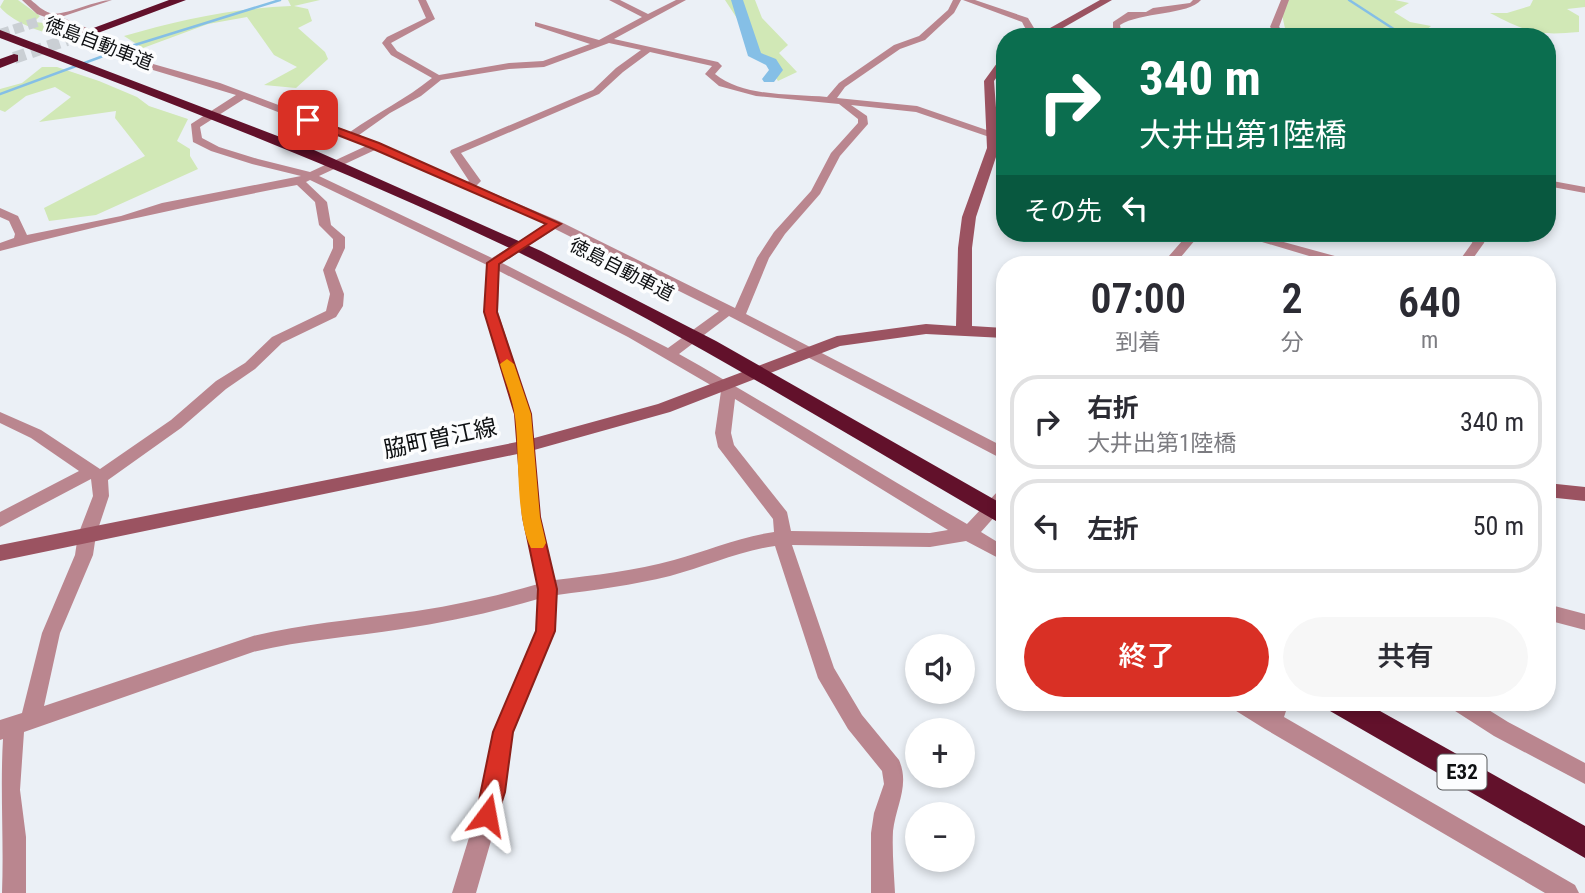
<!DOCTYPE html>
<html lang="ja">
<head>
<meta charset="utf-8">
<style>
  :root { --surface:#fff; --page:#f7f7f7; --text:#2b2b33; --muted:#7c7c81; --line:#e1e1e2; --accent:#d93025 }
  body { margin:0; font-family:"Roboto Condensed","Noto Sans JP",sans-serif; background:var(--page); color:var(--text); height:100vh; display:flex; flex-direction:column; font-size:26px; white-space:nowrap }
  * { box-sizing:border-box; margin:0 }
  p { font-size:23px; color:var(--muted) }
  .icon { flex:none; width:38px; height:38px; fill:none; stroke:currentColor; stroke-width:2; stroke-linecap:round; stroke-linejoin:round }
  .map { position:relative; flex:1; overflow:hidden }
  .panel { position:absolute; left:996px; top:256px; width:560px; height:455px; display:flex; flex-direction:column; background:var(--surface); border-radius:28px; box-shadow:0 4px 10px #0003 }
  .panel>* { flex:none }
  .hud { position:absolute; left:996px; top:28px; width:560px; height:214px; border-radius:28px; box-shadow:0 4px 10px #0003; background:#0b6e4f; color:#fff; overflow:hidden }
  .tools { position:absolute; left:905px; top:634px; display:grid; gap:14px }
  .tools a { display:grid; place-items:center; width:70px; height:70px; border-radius:50%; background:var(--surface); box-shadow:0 4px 10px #0003; font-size:35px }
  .pin { position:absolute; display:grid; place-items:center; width:60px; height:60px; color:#fff; margin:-30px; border-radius:14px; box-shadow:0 4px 10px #0006 }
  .me { position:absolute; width:77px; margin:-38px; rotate:13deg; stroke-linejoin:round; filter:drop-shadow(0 0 5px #0008) }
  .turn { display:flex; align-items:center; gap:24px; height:147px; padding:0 28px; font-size:32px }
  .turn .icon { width:91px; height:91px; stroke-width:2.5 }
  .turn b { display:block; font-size:49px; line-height:60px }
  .then { display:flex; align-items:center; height:66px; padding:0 28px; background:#0003; gap:14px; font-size:26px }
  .eta { display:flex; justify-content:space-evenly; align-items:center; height:119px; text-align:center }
  .eta b { font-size:42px; font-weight:600; line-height:49px }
  .button { display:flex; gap:14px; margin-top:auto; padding:14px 28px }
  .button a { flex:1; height:80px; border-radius:42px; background:var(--accent); color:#fff; font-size:28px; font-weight:600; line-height:80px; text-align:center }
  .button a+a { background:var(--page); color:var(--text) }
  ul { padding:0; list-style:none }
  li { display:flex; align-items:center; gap:21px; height:94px; margin:0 14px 10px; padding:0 14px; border:4px solid var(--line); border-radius:28px }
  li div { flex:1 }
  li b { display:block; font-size:26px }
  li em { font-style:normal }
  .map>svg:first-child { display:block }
  .green { fill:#d1e8b6 }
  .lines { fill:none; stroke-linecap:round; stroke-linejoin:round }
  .stream { stroke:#85bfe6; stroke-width:2.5 }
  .river { fill:#85bfe6; fill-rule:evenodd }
  .street-tunnel { stroke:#cacfd4; stroke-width:10; stroke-dasharray:10 4.5; stroke-linecap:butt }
  .highway-tunnel { stroke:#cacfd4; stroke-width:12; stroke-dasharray:12 6; stroke-linecap:butt }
  .street { fill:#ba868f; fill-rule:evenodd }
  .secondary { fill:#9b5361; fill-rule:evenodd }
  .highway { fill:#62112b; fill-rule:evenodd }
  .route { fill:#d93025; stroke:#8d1f18; stroke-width:2 }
  .slow { fill:#f59e0b }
  .labels { text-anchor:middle; stroke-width:7; stroke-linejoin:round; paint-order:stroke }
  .far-street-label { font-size:19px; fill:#0f1113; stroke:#fcfdfe }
  .shield { fill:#fcfdfe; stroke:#56585a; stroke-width:2 }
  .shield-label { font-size:21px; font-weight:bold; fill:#0f1113 }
  .street-label { font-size:23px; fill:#0f1113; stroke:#fcfdfe }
</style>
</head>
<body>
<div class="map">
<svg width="1585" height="893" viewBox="0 0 1585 893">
  <rect width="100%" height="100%" fill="#ebf0f6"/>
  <!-- green -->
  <path class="green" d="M4,0H18L40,16L34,22L45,23L68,33C53,40 10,21 0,7Z
    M288,0H320L294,6L308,9L312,21L298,28L325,52L328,59L296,88L264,85L297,67L274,55L247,17L208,24L143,48L124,36C179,20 234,8 291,6Z
    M725,0H755L762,18L788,45L779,53L797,72L778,81Z
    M1288,0H1395L1409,3L1394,12L1410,22L1431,26L1418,37H1287L1282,15Z
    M1533,0H1585V7L1567,9L1579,16V32C1536,36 1527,32 1490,13H1507L1530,6Z
    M42,67H57L99,81L137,97L149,106L188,119L177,141L190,149V156L198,169L96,215L49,221L44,208L145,156L115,118L116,111L39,122L71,97L55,87L26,96L5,112L0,110V89L22,83Z"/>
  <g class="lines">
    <!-- stream -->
    <path class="stream" d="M1349,0L1406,37
      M0,94L125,48L280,0"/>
    <!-- river -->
    <path class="river" d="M731,0H743L761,53L776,59L783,70L774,82H764L762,79L769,70L766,65L748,56Z"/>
    <!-- street-tunnel -->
    <path class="street-tunnel" d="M0,34L40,21"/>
    <!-- highway-tunnel -->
    <path class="highway-tunnel" d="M14,58L67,40"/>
    <!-- street -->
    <path class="street" d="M22,0H31C37,5 43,11 50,13C64,17 94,0 112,0L61,17L101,34L139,60L220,83L350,132C377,113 406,99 432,78L391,55L382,43L387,37L426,18L418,0H426L435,19L391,43L397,51L439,75L509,63L543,61L590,44L535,26V22L599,40L642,17L609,0H620L648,14L676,0H686L614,39L718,62L722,66L715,74C743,97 792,94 827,97L839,83L894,45L919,36L948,10L953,0H961L954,13L925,40L900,49L845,87L837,98L917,106L1004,136V142L916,112L851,105L867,116L868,124L840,156L820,194L785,234L769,258L746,314L1004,447V460L729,316L679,354C777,409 871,469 967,524L998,491L1004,490V506L981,532L1004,546V561L966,541L930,547L792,545L834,668L862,715L899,760C910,785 896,805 893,831C892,851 894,873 895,893H871V833L874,813L884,784L882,771L848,729L818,678L775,546C739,551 705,567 670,576C633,585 595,590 557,595L555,631L513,732L505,792L476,893H452L483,792L493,732L537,631L538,599C493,612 448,622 402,629C352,637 302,640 253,652L24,732L20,790L26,837V893H2C4,841 0,790 3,739L0,740V720L22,713L42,633L75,555L78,535L93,496L91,479L0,527V512L79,471L31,438L0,423V412L41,430L100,469L171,420L216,381L245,363L272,337L326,311L330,294L323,270L333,248V239L319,225L315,202L297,185C197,204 98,225 0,251V243L14,238L15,234L9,221L0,217V208L18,216L27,235L121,216L162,203L301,176L252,164L211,151L193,142L191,124L236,95L133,64L95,38L52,20L44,21L45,17L37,14ZM609,43L641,50L616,68L593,90L451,150L450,152L469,181L467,182L359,135L390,113L421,96L441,80L509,69L544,67ZM650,52L712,66L705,74L719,86L756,96L839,104L858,119V123L831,153L811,191L774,232L757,258L735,308L559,221L476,186L481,181L461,153L599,94L623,72ZM244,99L366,146L310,172L258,159L219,147L202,138L200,127ZM375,150L546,224L492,258L319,176ZM310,180L487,265L484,312L515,414L523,517L538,584C493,597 448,607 401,613C352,620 302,624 253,636L44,706L60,633L93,555L96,535L109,496L108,480L181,428L226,389L255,369L282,343L336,317L343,306L344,294L335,270L345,248V237L331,225L327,202L306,182ZM555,229L719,311L668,348L502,263ZM499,271L628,337L721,391L715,433L718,447L773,519L774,532C739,537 707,551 674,560C635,571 595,575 555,580L539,517L531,414L498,312ZM735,399L948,530L930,533L791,531L787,512L734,445L731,433Z
      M963,0H975L1028,18L1034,28L1045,37C1032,37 1027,33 1022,22Z
      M1193,0H1201C1189,15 1140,12 1120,25L1121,31L1116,37H1107L1113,30V22L1128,12H1146L1153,8L1190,3Z
      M1281,0H1289L1279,27L1290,37H1280L1270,27Z
      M1547,180L1585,187V193L1547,186Z
      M1189,233H1201L1175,264H1162Z
      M1232,233H1251L1353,261L1355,264H1336Z
      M1475,233H1487L1484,243L1469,264H1457L1472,243Z
      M1547,604L1585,614V630L1547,620Z
      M1230,702H1258L1267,707L1269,702H1289L1284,717L1575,885L1579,893H1545L1265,729L1233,709Z
      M1449,702H1476L1508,722L1585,763V784L1494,736L1452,709Z"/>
    <!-- secondary -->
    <path class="secondary" d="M1100,0H1112L1047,37H1034Z
      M1004,58V67L994,81L999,148L976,217L972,248V326L1004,328V338L926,334L840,346L670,412L527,452L0,561V545L527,440L658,404L837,336L926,324L956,326L958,248L962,217L987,148L984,81L1000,59Z
      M1547,483L1585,487V501L1547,497Z"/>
    <!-- highway -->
    <path class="highway" d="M169,0H186L71,43L61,40Z
      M0,30L314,150L541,251L716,341L1004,505V524L996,521C842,432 690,337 530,258C358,174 179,106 0,38Z
      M14,54L18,55V61L0,68V59Z
      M1326,702H1364L1585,826V858L1330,711Z"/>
  </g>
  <!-- route -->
  <path class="route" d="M304,118H311L379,143L561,224L499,264L497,312L531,414L540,517L557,589L555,631L513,732L505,792L495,823L487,826L480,823L476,815L493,732L536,631L538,589L523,517L515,414L484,312L487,263L546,224L371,148L304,122Z"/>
  <!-- slow -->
  <path class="slow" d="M507,359L514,364L531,414L540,517L546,543L543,548H531C515,517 520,454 515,417C513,400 505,381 500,364Z"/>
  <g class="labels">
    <!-- far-street labels -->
    <g class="far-street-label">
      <text transform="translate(99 43) rotate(21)" y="7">徳島自動車道</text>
      <text transform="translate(622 269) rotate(27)" y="7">徳島自動車道</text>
    </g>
    <!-- shield labels -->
    <rect class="shield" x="1437.5" y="754.5" width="49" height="35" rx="5"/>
    <g class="shield-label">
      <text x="1462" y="779">E32</text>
    </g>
    <!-- street labels -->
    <g class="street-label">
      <text transform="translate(440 438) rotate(-12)" y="8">脇町曽江線</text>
    </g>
  </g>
</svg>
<div class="tools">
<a><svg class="icon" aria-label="sound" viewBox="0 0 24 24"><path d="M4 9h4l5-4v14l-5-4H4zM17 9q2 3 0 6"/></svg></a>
<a>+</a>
<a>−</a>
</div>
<div class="pin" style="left:308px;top:120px;background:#d93025"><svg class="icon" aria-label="arrive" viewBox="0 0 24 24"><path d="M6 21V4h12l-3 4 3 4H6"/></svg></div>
<svg class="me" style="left:487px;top:815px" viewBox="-20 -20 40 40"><path d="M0-17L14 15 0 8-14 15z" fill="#d93025" stroke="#fff" stroke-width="4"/></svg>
<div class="hud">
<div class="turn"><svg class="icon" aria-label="right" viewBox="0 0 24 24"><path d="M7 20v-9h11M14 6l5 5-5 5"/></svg><div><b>340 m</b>大井出第1陸橋</div></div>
<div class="then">その先<svg class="icon" aria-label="left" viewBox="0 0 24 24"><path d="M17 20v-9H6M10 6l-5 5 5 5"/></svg></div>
</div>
<section class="panel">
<div class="eta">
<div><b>07:00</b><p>到着</p></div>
<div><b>2</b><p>分</p></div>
<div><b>640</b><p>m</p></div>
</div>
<ul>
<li><svg class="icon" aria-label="right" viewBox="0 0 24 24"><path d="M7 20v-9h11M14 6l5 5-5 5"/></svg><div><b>右折</b><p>大井出第1陸橋</p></div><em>340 m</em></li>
<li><svg class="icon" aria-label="left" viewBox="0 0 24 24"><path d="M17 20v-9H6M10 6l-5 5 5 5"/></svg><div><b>左折</b></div><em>50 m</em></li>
</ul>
<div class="button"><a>終了</a><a>共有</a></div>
</section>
</div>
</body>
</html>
